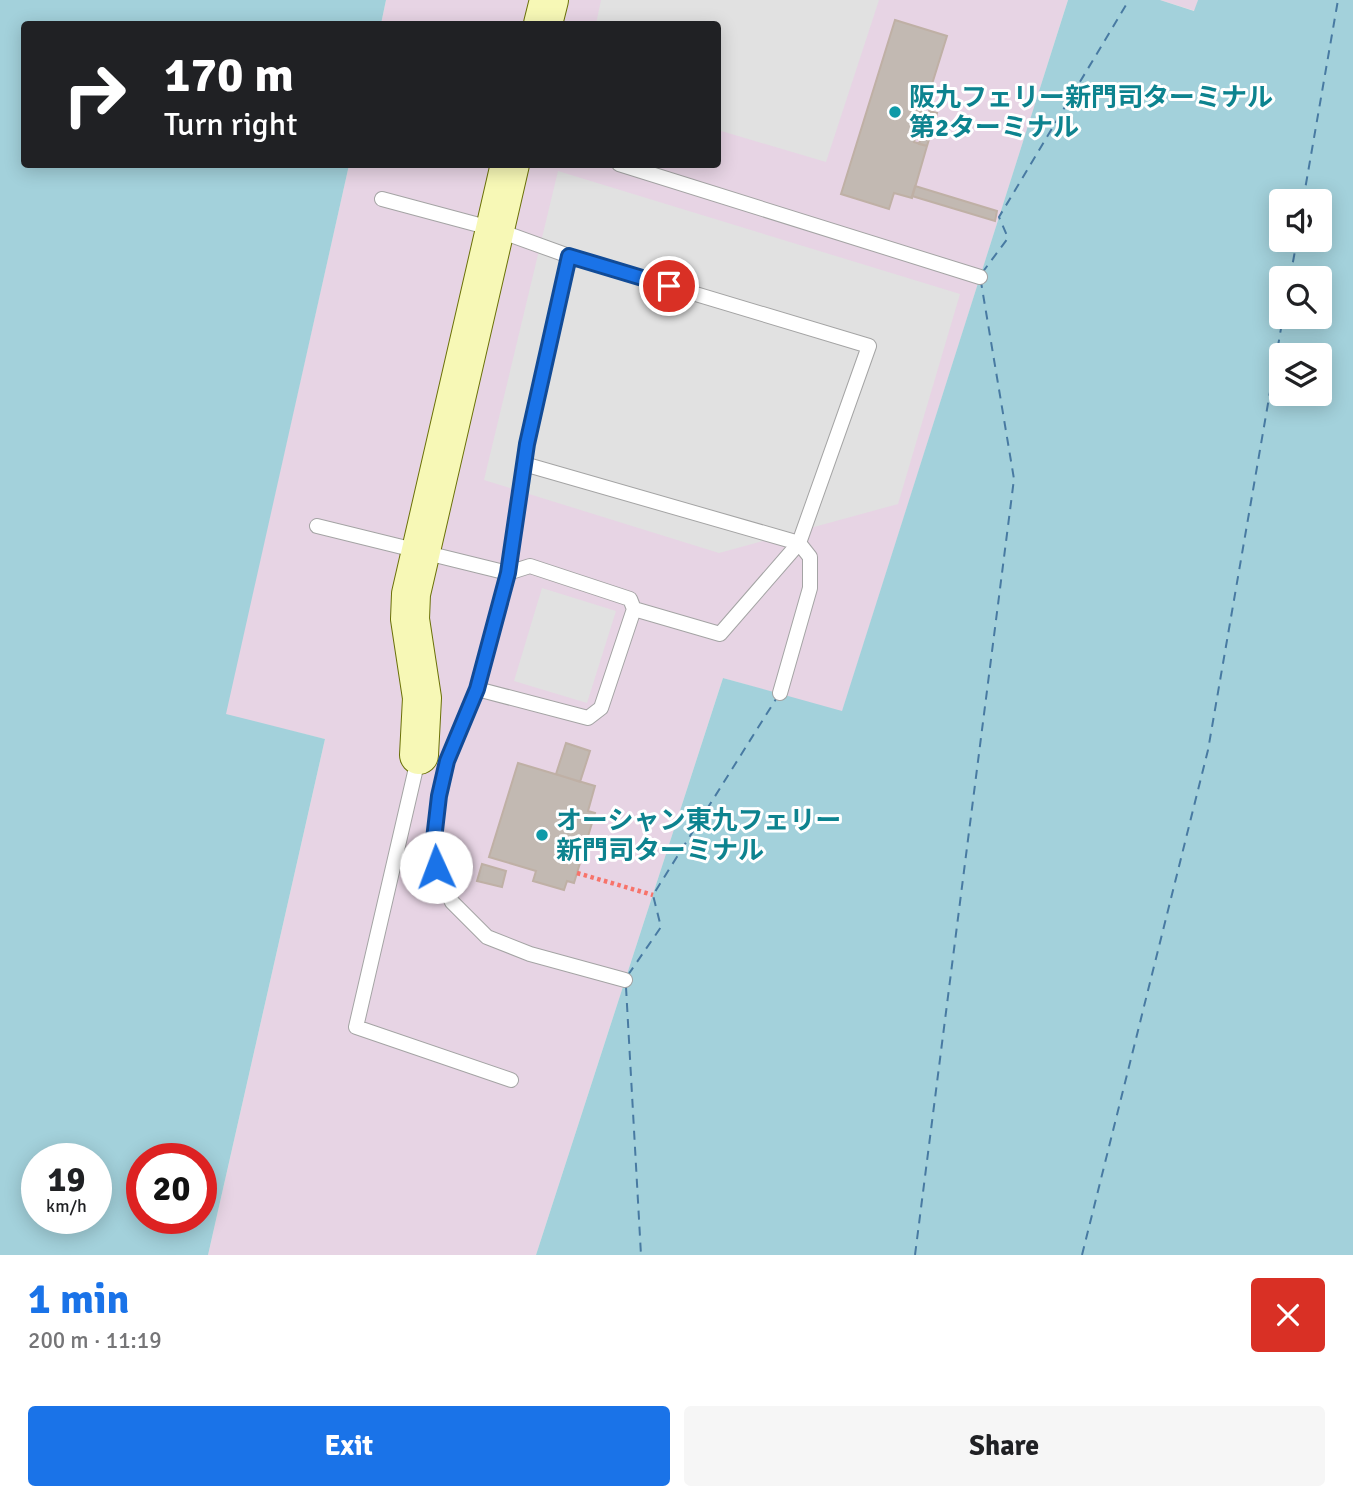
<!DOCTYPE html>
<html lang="en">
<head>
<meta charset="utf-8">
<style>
  :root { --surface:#fff; --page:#f6f6f6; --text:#202124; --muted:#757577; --accent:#1a73e8 }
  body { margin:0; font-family:Signika,"Noto Sans JP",sans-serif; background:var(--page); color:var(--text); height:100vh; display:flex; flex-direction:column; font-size:26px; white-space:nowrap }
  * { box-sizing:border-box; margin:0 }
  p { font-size:23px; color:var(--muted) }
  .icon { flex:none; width:38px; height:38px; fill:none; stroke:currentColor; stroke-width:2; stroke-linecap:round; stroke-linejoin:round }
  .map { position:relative; height:1255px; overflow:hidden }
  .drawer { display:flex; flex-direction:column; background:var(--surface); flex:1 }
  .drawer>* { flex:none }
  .top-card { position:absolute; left:21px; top:21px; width:700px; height:147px; border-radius:7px; box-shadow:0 4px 18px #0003; background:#202124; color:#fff; overflow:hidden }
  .tools { position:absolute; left:1269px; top:189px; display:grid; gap:14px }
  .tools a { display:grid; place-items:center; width:63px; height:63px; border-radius:7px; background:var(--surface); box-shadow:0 4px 18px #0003; font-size:35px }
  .speed { position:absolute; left:21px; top:1143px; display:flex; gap:14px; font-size:35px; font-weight:700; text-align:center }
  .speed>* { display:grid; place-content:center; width:91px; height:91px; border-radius:50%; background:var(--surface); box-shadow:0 4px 18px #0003; line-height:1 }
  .speed small { font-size:18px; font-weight:400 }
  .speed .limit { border:10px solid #d22; background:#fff; color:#111 }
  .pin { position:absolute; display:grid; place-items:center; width:60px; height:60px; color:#fff; margin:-30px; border:4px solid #fff; border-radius:50%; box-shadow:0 2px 7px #0007 }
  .me { position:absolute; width:77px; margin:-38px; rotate:358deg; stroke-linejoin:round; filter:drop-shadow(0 0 5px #0008) }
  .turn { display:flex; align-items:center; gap:24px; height:147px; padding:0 28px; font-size:32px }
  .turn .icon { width:91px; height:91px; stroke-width:2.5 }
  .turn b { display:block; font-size:49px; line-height:60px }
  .round { display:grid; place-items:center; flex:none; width:74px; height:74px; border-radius:7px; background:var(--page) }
  .overview { display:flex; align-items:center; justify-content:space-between; height:119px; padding:0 28px }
  h1 { font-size:42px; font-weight:800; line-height:52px; color:var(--accent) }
  .button { display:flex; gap:14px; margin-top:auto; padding:14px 28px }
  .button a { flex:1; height:80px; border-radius:7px; background:var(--accent); color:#fff; font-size:28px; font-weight:800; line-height:80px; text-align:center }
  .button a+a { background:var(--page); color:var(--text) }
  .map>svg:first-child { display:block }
  .industrial { fill:#e7d4e4 }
  .parking { fill:#e1e1e1 }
  .water { fill:#a3d1db; fill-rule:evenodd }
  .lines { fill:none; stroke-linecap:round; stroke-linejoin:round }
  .ferry { stroke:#487aa2; stroke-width:2; stroke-dasharray:9 7; stroke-linecap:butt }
  .building { fill:#c2b9b2; stroke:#bfb0a5; stroke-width:2 }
  .lane-casing { stroke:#a4a4a4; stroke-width:16 }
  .secondary-casing { stroke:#6a7107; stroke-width:40 }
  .path { stroke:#f7736a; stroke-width:4.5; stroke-dasharray:3.5 3.5; stroke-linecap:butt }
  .lane { stroke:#fff; stroke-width:14 }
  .secondary { stroke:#f7f8b6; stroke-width:38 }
  .route-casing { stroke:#114b97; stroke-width:18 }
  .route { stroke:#1a73e8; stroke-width:12 }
  .culture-dot { fill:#0f9aa8; stroke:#fff; stroke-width:2.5 }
  .labels { text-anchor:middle; stroke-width:6; stroke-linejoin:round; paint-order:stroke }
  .culture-label { font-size:26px; font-weight:bold; fill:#0d838f; stroke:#fff; text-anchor:start }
</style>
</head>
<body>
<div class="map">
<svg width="1353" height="1255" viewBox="0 0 1353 1255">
  <rect width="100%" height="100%" fill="#eeeae3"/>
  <!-- industrial -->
  <path class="industrial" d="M386,0H1068L842,712L723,678L536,1255H208L325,739L225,715L349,165L718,164V24H381Z
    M1160,0H1198L1195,11Z"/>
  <!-- parking -->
  <path class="parking" d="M601,0H879L826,162L718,130V24H596Z
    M558,171L960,294L898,504L719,553L484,480Z
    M542,588L616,611L587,703L514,681Z"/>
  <!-- water -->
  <path class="water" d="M0,0H386L381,24H24V164L349,165L226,714L325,739L208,1255H0ZM37,1158H96V1218H37ZM142,1158H201V1218H142Z
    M1068,0H1160L1194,11L1198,0H1353V1255H536L723,678L842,711ZM1281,201H1320V240H1281ZM1281,278H1320V317H1281ZM1281,355H1320V394H1281Z"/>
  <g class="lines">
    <!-- ferry -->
    <path class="ferry" d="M1303,201L1338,0
      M982,273L1008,238L999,217L1129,0
      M1290,278L1297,240
      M628,975L661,927L653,895L776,699
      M626,987L641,1255
      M915,1255L1014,479L981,282
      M1082,1255L1208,750L1283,317"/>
  </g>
  <!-- building -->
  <path class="building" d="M895,20L947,36L914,142L927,146L912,198L894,193L889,209L841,194Z
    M929,111L937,113L927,146L919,144Z
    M915,186L997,211L995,221L912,196Z
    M566,743L590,751L580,782L556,774Z
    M518,763L595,786L588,811L595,813L574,883L567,881L564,890L533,881L536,871L489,857Z
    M482,864L506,871L502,887L477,881Z"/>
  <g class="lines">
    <defs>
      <path id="lane" d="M619,164L980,277
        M382,199L494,229L569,256L869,346L799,543L810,557V588L780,693
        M569,256L527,444L508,573L477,689L447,761L439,796L434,839L436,868L452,902L487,937L530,954L625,980
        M524,464L799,543L720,634L634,609
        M317,526L508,573L530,566L630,599L634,609L601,708L588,718L477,689
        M419,755L356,1027L511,1080"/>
      <path id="secondary" d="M543,24L549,0
        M419,755L422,698L410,619L411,594L510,164"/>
    </defs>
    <!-- lane casing -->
    <use href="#lane" class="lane-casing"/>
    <!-- secondary casing -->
    <use href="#secondary" class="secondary-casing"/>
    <!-- path -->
    <path class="path" d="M577,873L653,895"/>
    <!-- lane -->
    <use href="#lane" class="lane"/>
    <!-- secondary -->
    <use href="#secondary" class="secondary"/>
  </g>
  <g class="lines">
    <defs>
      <path id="route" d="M436,867L434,839L439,796L447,761L477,689L508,573L527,444L569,256L669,286"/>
    </defs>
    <!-- route casing -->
    <use href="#route" class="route-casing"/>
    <!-- route -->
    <use href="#route" class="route"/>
  </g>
  <!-- markers -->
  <g class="culture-dot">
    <circle cx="895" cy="112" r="7"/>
    <circle cx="542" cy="835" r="7"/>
  </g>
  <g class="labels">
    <!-- culture labels -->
    <g class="culture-label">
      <text x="909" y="106">阪九フェリー新門司ターミナル<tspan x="909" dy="30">第2ターミナル</tspan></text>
      <text x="556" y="829">オーシャン東九フェリー<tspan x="556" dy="30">新門司ターミナル</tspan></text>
    </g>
  </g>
</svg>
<div class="tools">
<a><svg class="icon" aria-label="sound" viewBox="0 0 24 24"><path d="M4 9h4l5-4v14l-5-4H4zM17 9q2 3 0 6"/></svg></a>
<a><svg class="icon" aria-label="search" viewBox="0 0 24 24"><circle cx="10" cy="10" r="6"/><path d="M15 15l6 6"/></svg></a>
<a><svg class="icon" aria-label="layers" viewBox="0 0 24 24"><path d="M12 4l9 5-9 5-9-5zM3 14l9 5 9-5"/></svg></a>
</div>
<div class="speed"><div>19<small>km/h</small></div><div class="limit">20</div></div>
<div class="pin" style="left:669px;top:286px;background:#d93025"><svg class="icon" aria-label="arrive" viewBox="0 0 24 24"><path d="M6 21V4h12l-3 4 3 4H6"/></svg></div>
<svg class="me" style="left:436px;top:867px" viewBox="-20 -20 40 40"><circle r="19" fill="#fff"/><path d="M0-13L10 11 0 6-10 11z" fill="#1a73e8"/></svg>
<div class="top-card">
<div class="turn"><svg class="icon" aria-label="right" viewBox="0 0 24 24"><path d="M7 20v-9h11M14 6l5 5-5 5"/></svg><div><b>170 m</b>Turn right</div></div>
</div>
</div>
<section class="drawer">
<div class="overview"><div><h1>1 min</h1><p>200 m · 11:19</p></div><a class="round" style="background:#d93025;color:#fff"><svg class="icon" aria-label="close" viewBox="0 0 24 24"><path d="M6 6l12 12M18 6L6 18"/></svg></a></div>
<div class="button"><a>Exit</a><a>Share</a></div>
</section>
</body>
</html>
